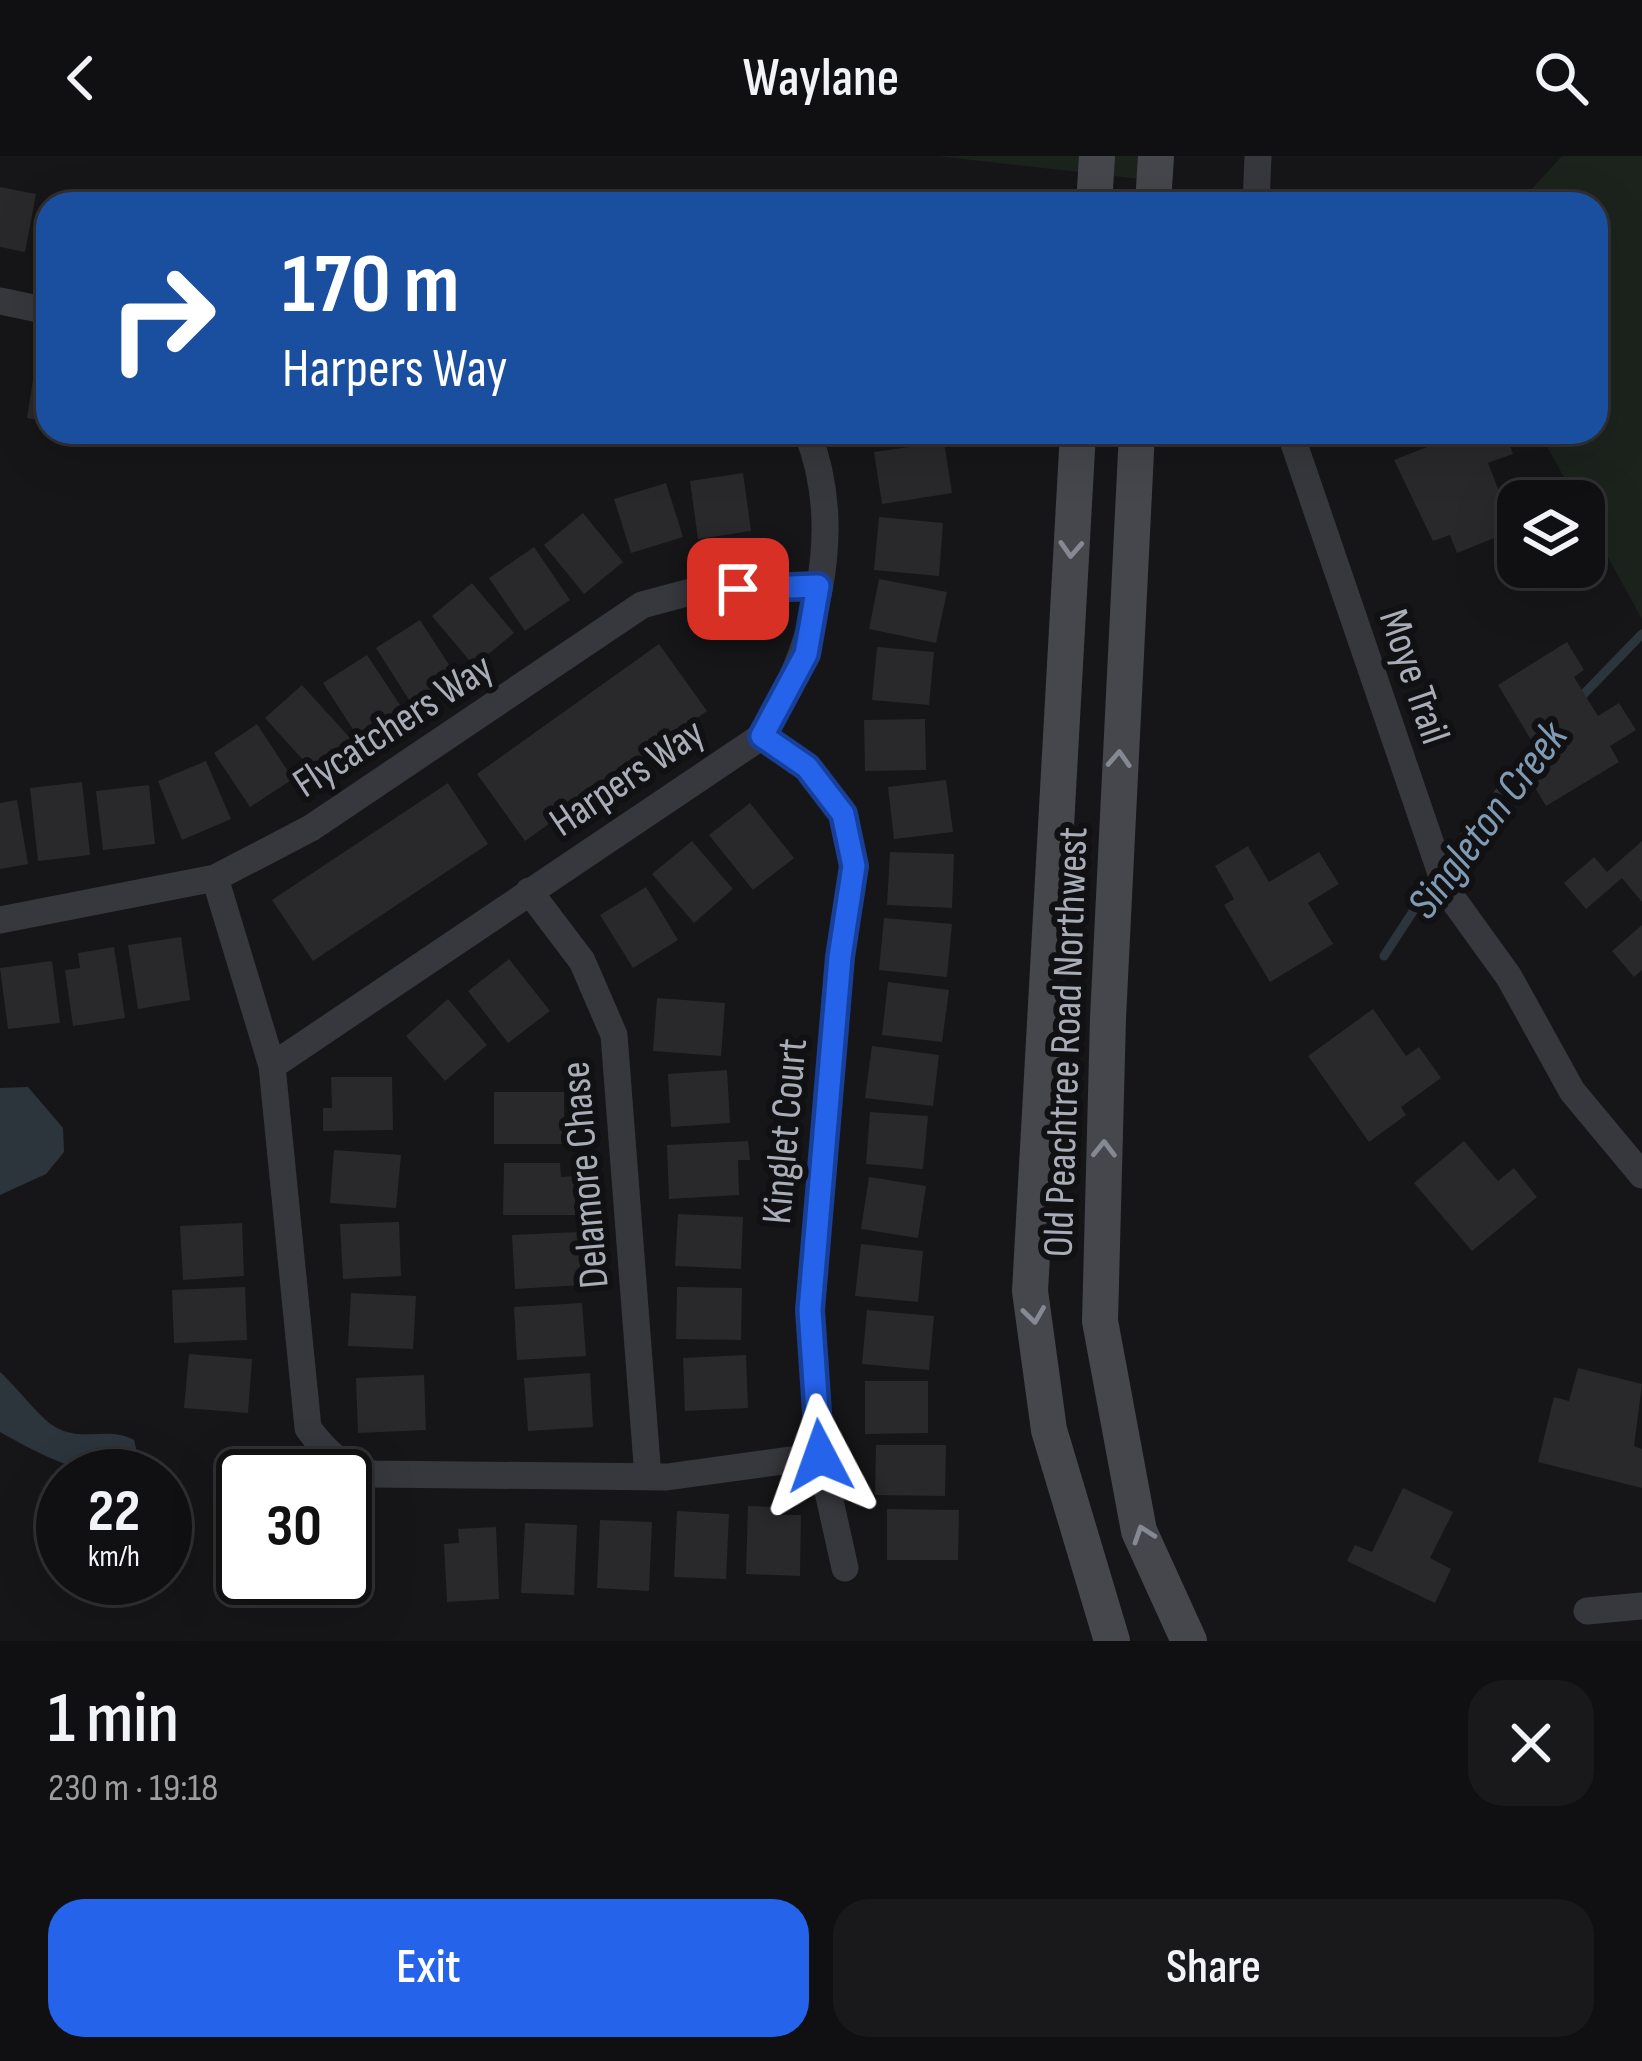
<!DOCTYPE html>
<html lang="en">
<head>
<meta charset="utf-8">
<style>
  :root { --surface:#101012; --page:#19191b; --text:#f1f3f6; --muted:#9c9d9f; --line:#303032; --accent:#2563eb }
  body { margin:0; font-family:"Sofia Sans Condensed",sans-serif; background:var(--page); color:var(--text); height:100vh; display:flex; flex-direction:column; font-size:45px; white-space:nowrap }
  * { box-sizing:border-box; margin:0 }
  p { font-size:39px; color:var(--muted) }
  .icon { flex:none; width:66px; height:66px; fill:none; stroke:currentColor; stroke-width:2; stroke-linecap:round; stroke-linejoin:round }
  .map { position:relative; height:1485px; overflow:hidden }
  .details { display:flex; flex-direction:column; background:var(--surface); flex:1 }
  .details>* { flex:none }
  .top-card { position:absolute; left:36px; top:36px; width:1572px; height:252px; border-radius:36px; box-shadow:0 12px 48px #0002,0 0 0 3px var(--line); background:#1a4fa0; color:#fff; overflow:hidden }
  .tools { position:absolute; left:1497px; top:324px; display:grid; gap:24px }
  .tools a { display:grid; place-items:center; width:108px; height:108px; border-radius:24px; background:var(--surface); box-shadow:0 12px 48px #0002,0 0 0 3px var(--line); font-size:60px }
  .speed { position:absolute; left:36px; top:1293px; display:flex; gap:24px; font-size:60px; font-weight:700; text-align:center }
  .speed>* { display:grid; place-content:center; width:156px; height:156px; border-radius:50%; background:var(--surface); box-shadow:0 12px 48px #0002,0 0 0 3px var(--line); line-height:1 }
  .speed small { font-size:30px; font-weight:400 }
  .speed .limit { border:6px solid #111; border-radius:18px; background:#fff; color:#111 }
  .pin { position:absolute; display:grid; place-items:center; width:102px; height:102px; color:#fff; margin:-51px; border-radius:24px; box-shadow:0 6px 18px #0006 }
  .me { position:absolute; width:132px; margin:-66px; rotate:356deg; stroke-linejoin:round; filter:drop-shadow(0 0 9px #0008) }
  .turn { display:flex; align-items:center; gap:42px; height:252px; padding:0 48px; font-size:54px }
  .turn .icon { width:156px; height:156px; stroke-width:2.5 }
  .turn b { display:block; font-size:84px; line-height:102px }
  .round { display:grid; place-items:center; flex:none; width:126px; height:126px; border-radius:36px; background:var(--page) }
  .overview { display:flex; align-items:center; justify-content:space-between; height:204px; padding:0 48px }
  h1 { font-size:72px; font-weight:600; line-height:90px }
  .action { display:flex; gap:24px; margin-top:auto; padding:24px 48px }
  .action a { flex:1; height:138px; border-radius:36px; background:var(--accent); color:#fff; font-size:48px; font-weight:600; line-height:138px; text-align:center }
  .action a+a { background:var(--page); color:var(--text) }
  header { display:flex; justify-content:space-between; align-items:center; height:156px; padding:0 48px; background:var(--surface); font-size:54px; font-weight:600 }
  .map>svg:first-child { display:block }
  .green { fill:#1c231d }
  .water { fill:#2c353c }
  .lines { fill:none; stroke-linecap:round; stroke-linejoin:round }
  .stream { stroke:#2c353c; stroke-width:9 }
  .building { fill:#29292c }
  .street { stroke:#37383d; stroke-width:27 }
  .secondary { stroke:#45474d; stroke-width:36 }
  .oneway { stroke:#858993 }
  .route-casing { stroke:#184099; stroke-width:30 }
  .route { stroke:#2563eb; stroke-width:21 }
  .labels { text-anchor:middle; stroke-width:12; stroke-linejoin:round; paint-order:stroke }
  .street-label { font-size:42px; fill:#a8adb8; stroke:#111113 }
  .water-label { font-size:45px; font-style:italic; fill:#7f9bb3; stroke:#111113 }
</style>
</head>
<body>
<header><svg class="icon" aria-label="back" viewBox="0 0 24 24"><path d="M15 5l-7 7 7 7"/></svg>Waylane<svg class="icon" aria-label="search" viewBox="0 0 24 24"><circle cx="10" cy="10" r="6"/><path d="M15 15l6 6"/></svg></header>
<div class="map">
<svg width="1642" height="1485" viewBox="0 0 1642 1485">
  <rect width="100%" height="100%" fill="#161618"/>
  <!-- green -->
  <path class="green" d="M937,0H1168L1167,26Z
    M1562,0H1642V463L1584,358V345H1577L1539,276H1596V48H1518Z"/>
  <!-- water -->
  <path class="water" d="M28,931L63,972L64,996L46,1018L0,1039V932Z
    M0,1216C16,1230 42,1265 57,1272C84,1286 108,1270 134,1284L138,1301L131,1320C80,1320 43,1300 0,1276Z"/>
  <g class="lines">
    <!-- stream -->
    <path class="stream" d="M1579,543L1642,478
      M1384,800L1451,697L1543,581"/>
  </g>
  <!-- building -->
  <path class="building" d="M0,31L36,38L25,96L0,91Z
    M1460,38L1461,48H1385V40Z
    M54,41L83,45V48H53Z
    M36,205L48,207V266L27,262Z
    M128,276H197L194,291Z
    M1465,276H1505L1513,298L1488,307L1514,374L1457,397L1450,379L1433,385L1394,304Z
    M944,286L952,337L882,348L874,296Z
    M743,317L751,375L698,383L690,325Z
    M666,327L683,381L631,397L614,343Z
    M583,357L623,406L584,438L544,389Z
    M879,361L943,367L939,420L874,414Z
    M534,391L570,444L525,475L489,422Z
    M879,423L947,436L936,487L869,473Z
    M472,427L514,477L474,510L432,460Z
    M420,464L455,518L411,547L376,492Z
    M1567,486L1584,514L1574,521L1598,560L1619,547L1636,574L1610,590L1619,606L1546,650L1524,613L1542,602L1498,529Z
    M659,488L707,555L525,685L477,618Z
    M877,491L934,496L929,549L872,544Z
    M367,499L402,552L358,581L323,527Z
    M302,529L351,583L314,616L265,562Z
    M925,563L926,614L865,615L864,564Z
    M257,568L293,623L250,651L214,597Z
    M206,605L231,663L182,684L158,625Z
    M946,624L953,676L894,683L888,631Z
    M82,626L90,699L38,705L30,632Z
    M448,627L488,688L313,805L272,744Z
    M149,629L155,688L103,694L96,635Z
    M17,644L28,708L0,713V647Z
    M750,647L794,702L753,734L709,679Z
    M692,685L733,733L694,767L652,718Z
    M1642,685V746L1622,722L1586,753L1564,727L1594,701L1607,716Z
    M1248,690L1269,726L1319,696L1339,728L1308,747L1333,788L1270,826L1224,749L1234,743L1215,710Z
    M890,696L954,698L952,752L887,749Z
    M646,731L678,784L633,812L600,759Z
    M884,762L952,768L947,821L879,814Z
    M1642,769V814L1634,821L1612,795Z
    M181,781L190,844L138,853L128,789Z
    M114,791L125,862L73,870L65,814L80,812L78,797Z
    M509,803L550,855L508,887L468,835Z
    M52,805L60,867L8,873L0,812Z
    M888,826L949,834L942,886L882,879Z
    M657,842L725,847L721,900L653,895Z
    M448,843L487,889L445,925L406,880Z
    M1373,853L1406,900L1419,891L1441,922L1401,951L1406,959L1369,986L1308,900Z
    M872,890L939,899L933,950L865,942Z
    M727,914L730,967L671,971L668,918Z
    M331,921H392L393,974L323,975V952H332Z
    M494,936H564V988H494Z
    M870,956L928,960L923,1013L866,1008Z
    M748,985L750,1004H738L739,1039L669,1043L667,989Z
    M1464,985L1498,1025L1514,1012L1537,1041L1472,1095L1414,1027Z
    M334,994L401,999L396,1052L330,1047Z
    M504,1007H560L561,1021L575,1020V1059H503Z
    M869,1021L926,1030L918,1082L861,1073Z
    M678,1058L743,1061L741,1113L675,1110Z
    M399,1066L401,1120L343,1123L340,1068Z
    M242,1067L244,1120L183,1124L180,1070Z
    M579,1076L582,1129L515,1133L512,1079Z
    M861,1088L923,1095L918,1146L855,1140Z
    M245,1131L247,1184L174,1187L172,1134Z
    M677,1131L742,1132L741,1184L676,1183Z
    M351,1137L416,1140L413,1193L348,1190Z
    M582,1147L586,1200L517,1204L514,1151Z
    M867,1154L934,1160L929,1214L862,1208Z
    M189,1198L252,1203L248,1257L184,1252Z
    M746,1199L748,1252L685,1255L683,1202Z
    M1578,1212L1642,1228L1634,1290L1642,1293V1332L1538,1306L1554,1241L1569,1245Z
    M590,1217L593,1271L528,1275L524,1222Z
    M424,1219L426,1274L358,1277L356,1222Z
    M865,1225H928V1277L865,1278Z
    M876,1289H946L945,1340L875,1339Z
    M1403,1332L1453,1356L1430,1402L1451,1413L1435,1447L1347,1405L1355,1389L1372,1396Z
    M748,1350L783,1351L782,1359H801L800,1420L746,1418Z
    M887,1353L959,1354L958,1404H887Z
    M677,1355L729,1358L726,1423L674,1421Z
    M600,1364L652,1366L649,1435L597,1432Z
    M525,1367L577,1369L574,1439L521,1437Z
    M496,1371L499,1443L447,1446L444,1388L459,1387L458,1373Z"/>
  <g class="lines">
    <!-- street -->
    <path class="street" d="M1256,48L1258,0
      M0,145L48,155
      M1290,276L1447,735L1509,821L1572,935L1642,1019
      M762,580L807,611L843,658L854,710L840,801L810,1154L820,1300L845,1412
      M215,722L272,910L308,1272C326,1297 344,1313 374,1318L667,1321L820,1300
      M529,735L582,805L614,879L648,1321
      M0,764L215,722L311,672L642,449L698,434L818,430
      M272,910L762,580C815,492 847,375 807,276
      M1587,1455L1642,1450"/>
    <!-- secondary -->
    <path class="secondary" d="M1094,48L1097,0
      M1153,48L1156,0
      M1078,276L1030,1135L1049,1274L1112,1485
      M1137,276L1108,862L1100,1165L1139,1375L1189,1485"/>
  </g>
  <!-- one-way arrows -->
  <defs><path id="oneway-chevron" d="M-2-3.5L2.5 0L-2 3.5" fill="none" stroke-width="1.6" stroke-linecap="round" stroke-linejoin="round" transform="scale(3)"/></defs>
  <g class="oneway">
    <use href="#oneway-chevron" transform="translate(1071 393) rotate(93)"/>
    <use href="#oneway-chevron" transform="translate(1119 603) rotate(-87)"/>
    <use href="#oneway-chevron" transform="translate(1104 993) rotate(-89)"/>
    <use href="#oneway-chevron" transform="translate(1034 1159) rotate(82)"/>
    <use href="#oneway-chevron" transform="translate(1143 1378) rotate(-109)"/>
  </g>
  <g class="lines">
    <defs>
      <path id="route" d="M738,433L818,430L806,498L762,580L807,611L843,658L854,710L840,801L810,1154L820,1300"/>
    </defs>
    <!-- route casing -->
    <use href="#route" class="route-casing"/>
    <!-- route -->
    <use href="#route" class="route"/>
  </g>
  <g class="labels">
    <!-- street labels -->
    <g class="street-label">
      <text transform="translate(1416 520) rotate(71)" y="15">Moye Trail</text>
      <text transform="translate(392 568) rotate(-33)" y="15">Flycatchers Way</text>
      <text transform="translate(626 620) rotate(-34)" y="15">Harpers Way</text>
      <text transform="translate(1064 886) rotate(-88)" y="15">Old Peachtree Road Northwest</text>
      <text transform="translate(783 975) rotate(-85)" y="15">Kinglet Court</text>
      <text transform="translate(583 1019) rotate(-95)" y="15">Delamore Chase</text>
    </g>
    <!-- water labels -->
    <g class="water-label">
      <text transform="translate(1486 663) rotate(-53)" y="16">Singleton Creek</text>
    </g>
  </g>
</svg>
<div class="tools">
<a><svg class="icon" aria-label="layers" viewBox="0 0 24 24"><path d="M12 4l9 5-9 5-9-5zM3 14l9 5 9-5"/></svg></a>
</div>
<div class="speed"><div>22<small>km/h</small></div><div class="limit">30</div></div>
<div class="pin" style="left:738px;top:433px;background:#d93025"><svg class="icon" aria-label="arrive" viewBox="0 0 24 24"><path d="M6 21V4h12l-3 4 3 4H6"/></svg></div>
<svg class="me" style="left:820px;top:1300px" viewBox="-20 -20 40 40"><path d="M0-17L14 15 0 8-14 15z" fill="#2563eb" stroke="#fff" stroke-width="4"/></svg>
<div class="top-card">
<div class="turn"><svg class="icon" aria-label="right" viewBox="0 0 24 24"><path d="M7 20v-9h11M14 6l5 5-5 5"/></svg><div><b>170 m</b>Harpers Way</div></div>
</div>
</div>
<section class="details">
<div class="overview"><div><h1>1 min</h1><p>230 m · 19:18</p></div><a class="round"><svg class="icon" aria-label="close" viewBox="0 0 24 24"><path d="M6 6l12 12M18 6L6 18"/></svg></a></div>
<div class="action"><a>Exit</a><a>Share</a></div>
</section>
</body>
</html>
